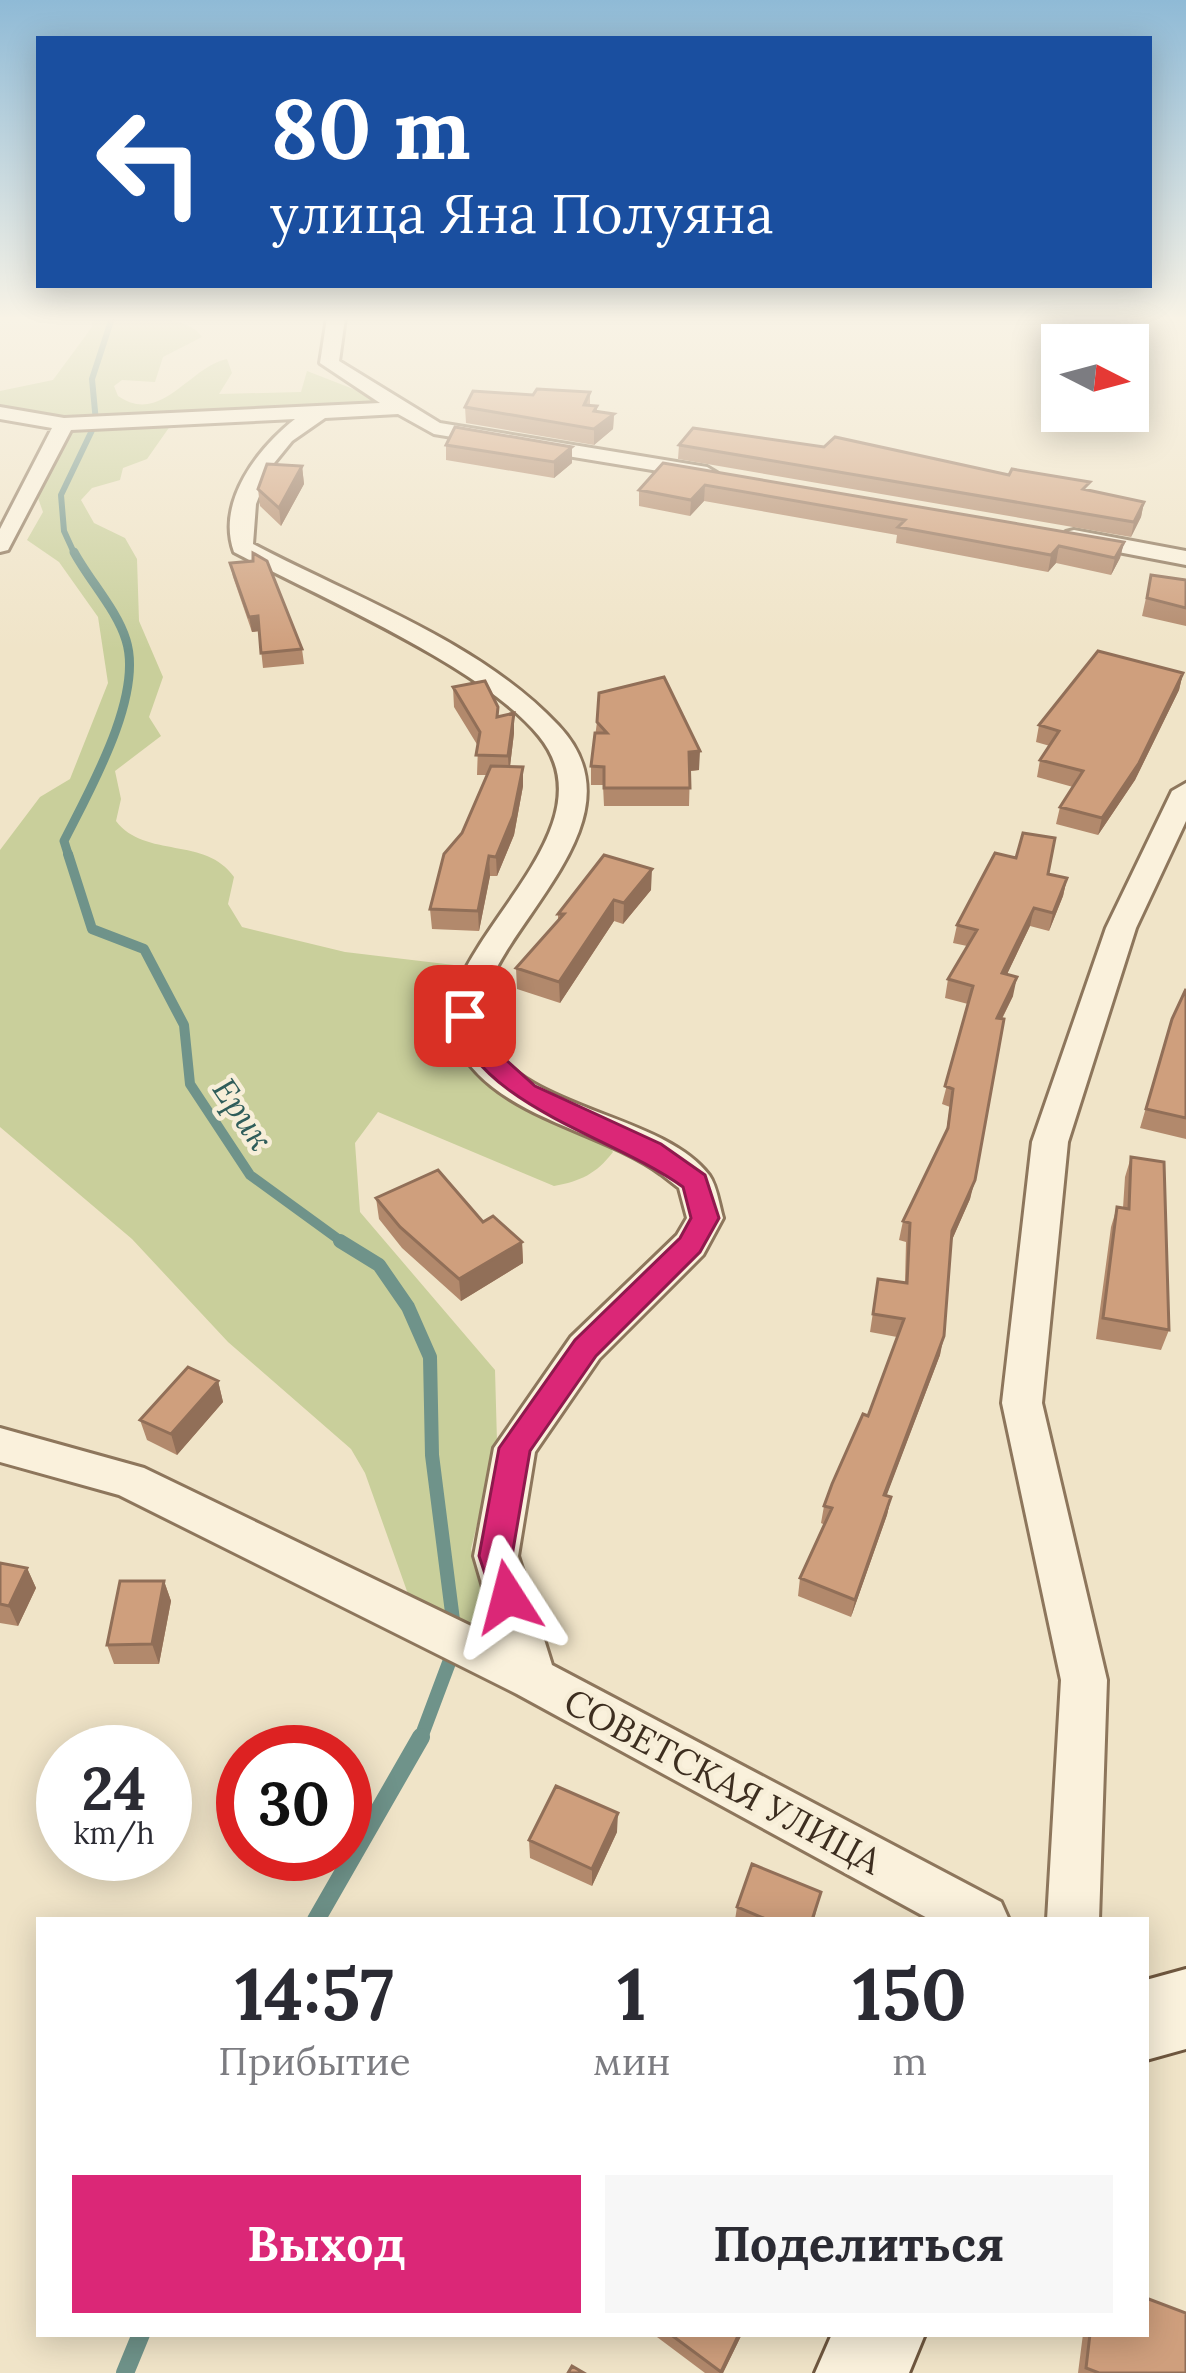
<!DOCTYPE html>
<html lang="ru">
<head>
<meta charset="utf-8">
<style>
  :root { --surface:#fff; --page:#f7f7f7; --text:#2b2b33; --muted:#7c7c81; --accent:#db2777 }
  body { margin:0; font-family:Lora,serif; background:var(--page); color:var(--text); height:100vh; display:flex; flex-direction:column; font-size:45px; white-space:nowrap }
  * { box-sizing:border-box; margin:0 }
  p { font-size:39px; color:var(--muted) }
  .icon { flex:none; width:66px; height:66px; fill:none; stroke:currentColor; stroke-width:2; stroke-linecap:round; stroke-linejoin:round }
  .map { position:relative; flex:1; overflow:hidden }
  .panel { position:absolute; left:36px; top:1917px; width:1113px; height:420px; display:flex; flex-direction:column; background:var(--surface); border-radius:0px; box-shadow:0 6px 30px #0003 }
  .panel>* { flex:none }
  .guide { position:absolute; left:36px; top:36px; width:1116px; height:252px; border-radius:0px; box-shadow:0 6px 30px #0003; background:#1a4fa0; color:#fff; overflow:hidden }
  .needle { width:78px; rotate:96deg }
  .fabs { position:absolute; left:1041px; top:324px; display:grid; gap:24px }
  .fabs a { display:grid; place-items:center; width:108px; height:108px; border-radius:0px; background:var(--surface); box-shadow:0 6px 30px #0003; font-size:60px }
  .speed { position:absolute; left:36px; top:1725px; display:flex; gap:24px; font-size:60px; font-weight:700; text-align:center }
  .speed>* { display:grid; place-content:center; width:156px; height:156px; border-radius:50%; background:var(--surface); box-shadow:0 6px 30px #0003; line-height:1 }
  .speed small { font-size:30px; font-weight:400 }
  .speed .limit { border:18px solid #d22; background:#fff; color:#111 }
  .pin { position:absolute; display:grid; place-items:center; width:102px; height:102px; color:#fff; margin:-51px; border-radius:24px; box-shadow:0 6px 18px #0006 }
  .me { position:absolute; width:132px; margin:-66px; rotate:351deg; stroke-linejoin:round; filter:drop-shadow(0 0 9px #0008) }
  .turn { display:flex; align-items:center; gap:42px; height:252px; padding:0 36px; font-size:54px }
  .turn .icon { width:156px; height:156px; stroke-width:2.5 }
  .turn b { display:block; font-size:84px; line-height:102px }
  .eta { display:flex; justify-content:space-evenly; align-items:center; height:204px; text-align:center }
  .eta b { font-size:72px; font-weight:700; line-height:84px }
  .cta { display:flex; gap:24px; margin-top:auto; padding:24px 36px }
  .cta a { flex:1; height:138px; border-radius:0px; background:var(--accent); color:#fff; font-size:48px; font-weight:700; line-height:138px; text-align:center }
  .cta a+a { background:var(--page); color:var(--text) }
  .map>svg:first-child { display:block }
  .green { fill:#c9cf9b }
  .lines { fill:none; stroke-linecap:round; stroke-linejoin:round }
  .stream-far4 { stroke:#6f938a; stroke-width:6 }
  .stream-far3 { stroke:#6f938a; stroke-width:9 }
  .stream-far2 { stroke:#6f938a; stroke-width:10 }
  .stream-far1 { stroke:#6f938a; stroke-width:14 }
  .stream { stroke:#6f938a; stroke-width:18 }
  .street-casing { stroke:#8d765c; stroke-width:6 }
  .secondary-casing { stroke:#6f573f; stroke-width:6 }
  .street { fill:#faf1dc; fill-rule:evenodd }
  .secondary { fill:#faf1dc; fill-rule:evenodd }
  .wall { fill:#b2896c }
  .shaded-wall { fill:#916f58 }
  .building { fill:#cf9f7d; stroke:#916f58; stroke-width:3 }
  .route { fill:#db2777; stroke:#8e194d; stroke-width:3 }
  .labels { text-anchor:middle; stroke-width:9; stroke-linejoin:round; paint-order:stroke }
  .water-label { font-size:33px; font-style:italic; fill:#2f5d5a; stroke:#f7eed8 }
  .near-street-label { font-size:36px; fill:#3d2e20; stroke:#f7eed8 }
</style>
</head>
<body>
<div class="map">
<svg width="1186" height="2373" viewBox="0 0 1186 2373">
  <rect width="100%" height="100%" fill="#f0e4c8"/>
  <!-- green -->
  <path class="green" d="M91,318C122,318 185,311 202,337L163,357L155,382L122,380L114,386L118,396C161,426 189,367 227,359L232,373L219,394L301,392L307,371L379,399L376,404L71,422L0,408V391L53,380L92,327Z
    M173,422L147,459L123,468L120,480L92,488L81,500L94,523L125,538L137,559L139,621L163,677L149,717L161,736L115,771L121,799L116,821C145,859 206,836 234,877L228,904L242,927L345,952L454,965L446,1029L455,1044L530,1106L601,1135L613,1152C596,1174 581,1181 554,1186L378,1112L355,1143L360,1212L495,1370L497,1442L471,1549L499,1650L408,1594L365,1473L351,1449L228,1342L132,1239L0,1127V850L40,797L70,779L108,683L98,617L59,562L27,540L43,512L38,498L62,435L76,428Z"/>
  <g class="lines">
    <!-- stream-far4 -->
    <path class="stream-far4" d="M75,555L64,531L61,495L96,422L92,379L112,318"/>
    <!-- stream-far3 -->
    <path class="stream-far3" d="M69,857L64,841C89,791 144,696 126,640C117,610 89,580 74,552"/>
    <!-- stream-far2 -->
    <path class="stream-far2" d="M68,854L92,929L144,949L184,1025L190,1084L250,1175L345,1244"/>
    <!-- stream-far1 -->
    <path class="stream-far1" d="M340,1241L379,1265L408,1307L430,1357L432,1455L456,1644L420,1740"/>
    <!-- stream -->
    <path class="stream" d="M316,1920L421,1737
      M125,2373L141,2334"/>
    <defs>
      <path id="street" d="M327,318H345L339,361L440,423L707,467L717,473L707,479L434,434L398,414L325,418L292,441L270,468L256,504L253,544C353,597 479,641 558,725C662,834 448,954 487,1037C522,1111 660,1112 709,1175C717,1186 719,1205 723,1218L703,1255L599,1359L535,1452L518,1556L552,1665L1001,1902L1009,1920H931L517,1694L119,1495L0,1462V1428L144,1468L498,1639L474,1556L494,1448L571,1337L677,1235L687,1218L679,1188L661,1174C600,1129 490,1117 456,1042C416,957 622,837 539,736C482,666 317,596 234,552C216,502 258,448 295,419L71,430L8,550L0,552V529L52,428L0,419V407L64,418L380,403L320,363Z
        M1074,530L1186,551V565L1066,542V532Z
        M1186,783V821L1136,928L1068,1142L1042,1403L1107,1680L1099,1920H1047L1061,1680L1002,1403L1032,1142L1106,928L1172,791Z"/>
      <path id="secondary" d="M1186,1969V2049L1146,2060V1980Z
        M832,2334H925L909,2373H815Z"/>
    </defs>
    <!-- street casing -->
    <use href="#street" class="street-casing"/>
    <!-- secondary casing -->
    <use href="#secondary" class="secondary-casing"/>
    <!-- street -->
    <use href="#street" class="street"/>
    <!-- secondary -->
    <use href="#secondary" class="secondary"/>
  </g>
  <!-- wall -->
  <path class="wall" d="M590,392V406H597V411L614,414L613,429L594,445L466,423L465,407L533,395Z
    M446,445L572,463L554,478L446,460Z
    M679,445L1009,475L1144,502L1141,517L1131,537L678,459Z
    M663,463L1124,542L1120,558L1111,575L1056,563L1048,572L896,543L897,535L704,501L690,516L639,506V490Z
    M302,466L304,484L281,526L260,506L258,489Z
    M230,563L302,649L304,664L263,668L259,631L252,632L233,577Z
    M1151,575L1186,580V626L1142,616Z
    M1183,673L1179,690L1135,780L1098,835L1056,824L1060,807L1073,787L1037,777L1040,760L1050,746L1036,742L1039,725Z
    M453,687L498,717L514,713V733L510,766L523,786L514,835L497,876H490L479,931L432,929L430,909L487,775H477L478,746L454,707Z
    M597,722L699,770L690,771L689,806H604L603,785H591V766Z
    M1048,874L1067,878L1063,896L1049,931L1030,926L1007,974L1013,996L1002,1019L970,1199L951,1242L940,1355L886,1496L891,1497L887,1515L851,1617L798,1596L800,1578L825,1525L821,1523L824,1506L868,1416L897,1337L870,1332L878,1279L905,1283L906,1242L899,1240L903,1221L946,1132L950,1107L942,1104L968,1004L945,998L948,979L967,946L953,943L957,925Z
    M651,890L623,924L614,921L560,1003L517,989L516,968L558,920V914Z
    M1186,989V1139L1140,1128L1172,1019Z
    M1131,1157L1169,1330L1161,1350L1096,1339L1111,1227L1117,1207L1123,1208L1125,1177Z
    M376,1198L483,1222L522,1242L523,1263L461,1301L402,1248L379,1219Z
    M218,1381L223,1402L177,1455L147,1440L140,1420Z
    M0,1563L27,1568L36,1588L18,1626L0,1623Z
    M164,1581L171,1601L159,1664H114L107,1645Z
    M617,1832L592,1886L530,1858L529,1840Z
    M821,1892L814,1920H735L737,1907Z
    M653,2334H742L723,2373H705Z
    M1083,2334H1146L1186,2373H1078Z"/>
  <!-- shaded-wall -->
  <path class="shaded-wall" d="M614,414L613,429L594,445V429Z
    M572,447V463L554,478V462Z
    M302,466L304,484L281,526L279,508Z
    M705,485L704,501L690,516L691,500Z
    M1144,502L1141,517L1131,537L1134,522Z
    M1124,542L1120,558L1111,575L1115,558Z
    M1059,546L1056,563L1048,572L1051,555Z
    M258,616L260,631L252,632L249,617Z
    M1183,673L1179,690L1135,780L1098,835L1102,818Z
    M514,713V733L509,775L508,756Z
    M700,751L699,770L689,771V752Z
    M523,767V786L514,835L497,876L496,857Z
    M489,856L490,876L479,931L478,911Z
    M652,869L651,890L623,924L624,903Z
    M1067,878L1063,896L1049,931L1053,913Z
    M614,900V921L560,1003L559,982Z
    M1034,908L1030,926L999,991L1002,973Z
    M1017,977L1013,996L993,1036L997,1018Z
    M975,1180L970,1199L948,1249L952,1231Z
    M522,1242L523,1263L461,1301L459,1279Z
    M944,1336L940,1355L880,1513L884,1495Z
    M218,1381L223,1402L177,1455L171,1434Z
    M891,1497L887,1515L851,1617L855,1600Z
    M27,1568L36,1588L18,1626L9,1606Z
    M164,1581L171,1601L159,1664L152,1644Z
    M618,1813L617,1832L592,1886V1869Z
    M739,2334H742L723,2373H721Z"/>
  <!-- building -->
  <path class="building" d="M537,389L590,392L584,405L597,406L594,411L614,414L594,429L465,407L473,391L533,395Z
    M455,427L572,447L554,462L446,445Z
    M693,428L824,447L835,437L1009,475L1012,469L1090,482L1083,489L1144,502L1134,522L679,445Z
    M663,463L1124,542L1115,558L1059,546L1051,555L898,527L905,520L705,485L691,500L639,490Z
    M267,464L302,466L279,508L258,489Z
    M253,553L267,561L302,649L261,653L258,616L249,617L230,563L253,561Z
    M1151,575L1186,580V608L1147,598Z
    M1098,651L1183,673L1139,763L1102,818L1060,807L1083,771L1040,760L1059,731L1039,725Z
    M664,677L700,751L689,752L690,788H604V767L591,766L595,733H607L597,722L599,693Z
    M485,681L498,707L497,717L514,713L508,756L476,755L480,732L453,687Z
    M491,766L523,767L513,816L496,857L489,856L478,911L430,909L444,854L462,833Z
    M1023,833L1055,838L1048,874L1067,878L1053,913L1034,908L1002,973L1017,977L997,1018L1004,1019L975,1180L952,1231L944,1336L884,1495L891,1497L855,1600L800,1578L832,1508L824,1506L832,1484L863,1414L868,1416L904,1319L873,1314L878,1279L907,1283L910,1223L903,1221L948,1128L953,1089L945,1086L973,986L948,979L977,930L957,925L995,853L1016,858Z
    M604,855L652,869L624,903L614,900L559,982L516,968L564,914H558Z
    M1186,989V1118L1146,1109L1172,1019Z
    M1131,1157L1164,1162L1169,1330L1103,1318L1117,1207L1129,1209Z
    M438,1170L483,1222L493,1216L522,1242L459,1279L400,1227L376,1198Z
    M188,1367L218,1381L171,1434L140,1420Z
    M0,1563L27,1568L9,1606L0,1604Z
    M120,1581H164L152,1644L107,1645Z
    M556,1786L618,1813L592,1869L529,1840Z
    M752,1864L821,1892L812,1920H768L737,1907Z
    M1146,2298L1186,2313V2373H1099L1086,2368L1090,2334H1146Z
    M670,2334H739L721,2372Z
    M572,2366L584,2373H568Z"/>
  <!-- sky -->
  <linearGradient id="sky" x2="0" y2="1"><stop stop-color="#8fbad6"/><stop offset="0.49" stop-color="#f8f3e6"/><stop offset="1" stop-color="#f8f3e6" stop-opacity="0"/></linearGradient>
  <rect width="1186" height="650" fill="url(#sky)"/>
  <!-- route -->
  <path class="route" d="M465,1008L477,1016L484,1040L535,1086L661,1144L705,1175L719,1218L700,1252L596,1356L530,1451L512,1556L525,1597L520,1607L508,1612L496,1607L479,1556L499,1448L575,1340L680,1238L691,1218L683,1187C611,1135 479,1107 452,1016Z"/>
  <g class="labels">
    <!-- water labels -->
    <g class="water-label">
      <text transform="translate(243 1114) rotate(56)" y="12">Ерик</text>
    </g>
    <!-- near-street labels -->
    <g class="near-street-label">
      <text transform="translate(723 1781) rotate(28)" y="13">СОВЕТСКАЯ УЛИЦА</text>
    </g>
  </g>
</svg>
<div class="fabs">
<a><svg class="needle" viewBox="-14 -14 28 28"><path d="M0-13l5 13h-10z" fill="#e53935"/><path d="M0 13l5-13h-10z" fill="#7c7c81"/></svg></a>
</div>
<div class="speed"><div>24<small>km/h</small></div><div class="limit">30</div></div>
<div class="pin" style="left:465px;top:1016px;background:#d93025"><svg class="icon" aria-label="arrive" viewBox="0 0 24 24"><path d="M6 21V4h12l-3 4 3 4H6"/></svg></div>
<svg class="me" style="left:508px;top:1597px" viewBox="-20 -20 40 40"><path d="M0-17L14 15 0 8-14 15z" fill="#db2777" stroke="#fff" stroke-width="4"/></svg>
<div class="guide">
<div class="turn"><svg class="icon" aria-label="left" viewBox="0 0 24 24"><path d="M17 20v-9H6M10 6l-5 5 5 5"/></svg><div><b>80 m</b>улица Яна Полуяна</div></div>
</div>
<section class="panel">
<div class="eta">
<div><b>14:57</b><p>Прибытие</p></div>
<div><b>1</b><p>мин</p></div>
<div><b>150</b><p>m</p></div>
</div>
<div class="cta"><a>Выход</a><a>Поделиться</a></div>
</section>
</div>
</body>
</html>
